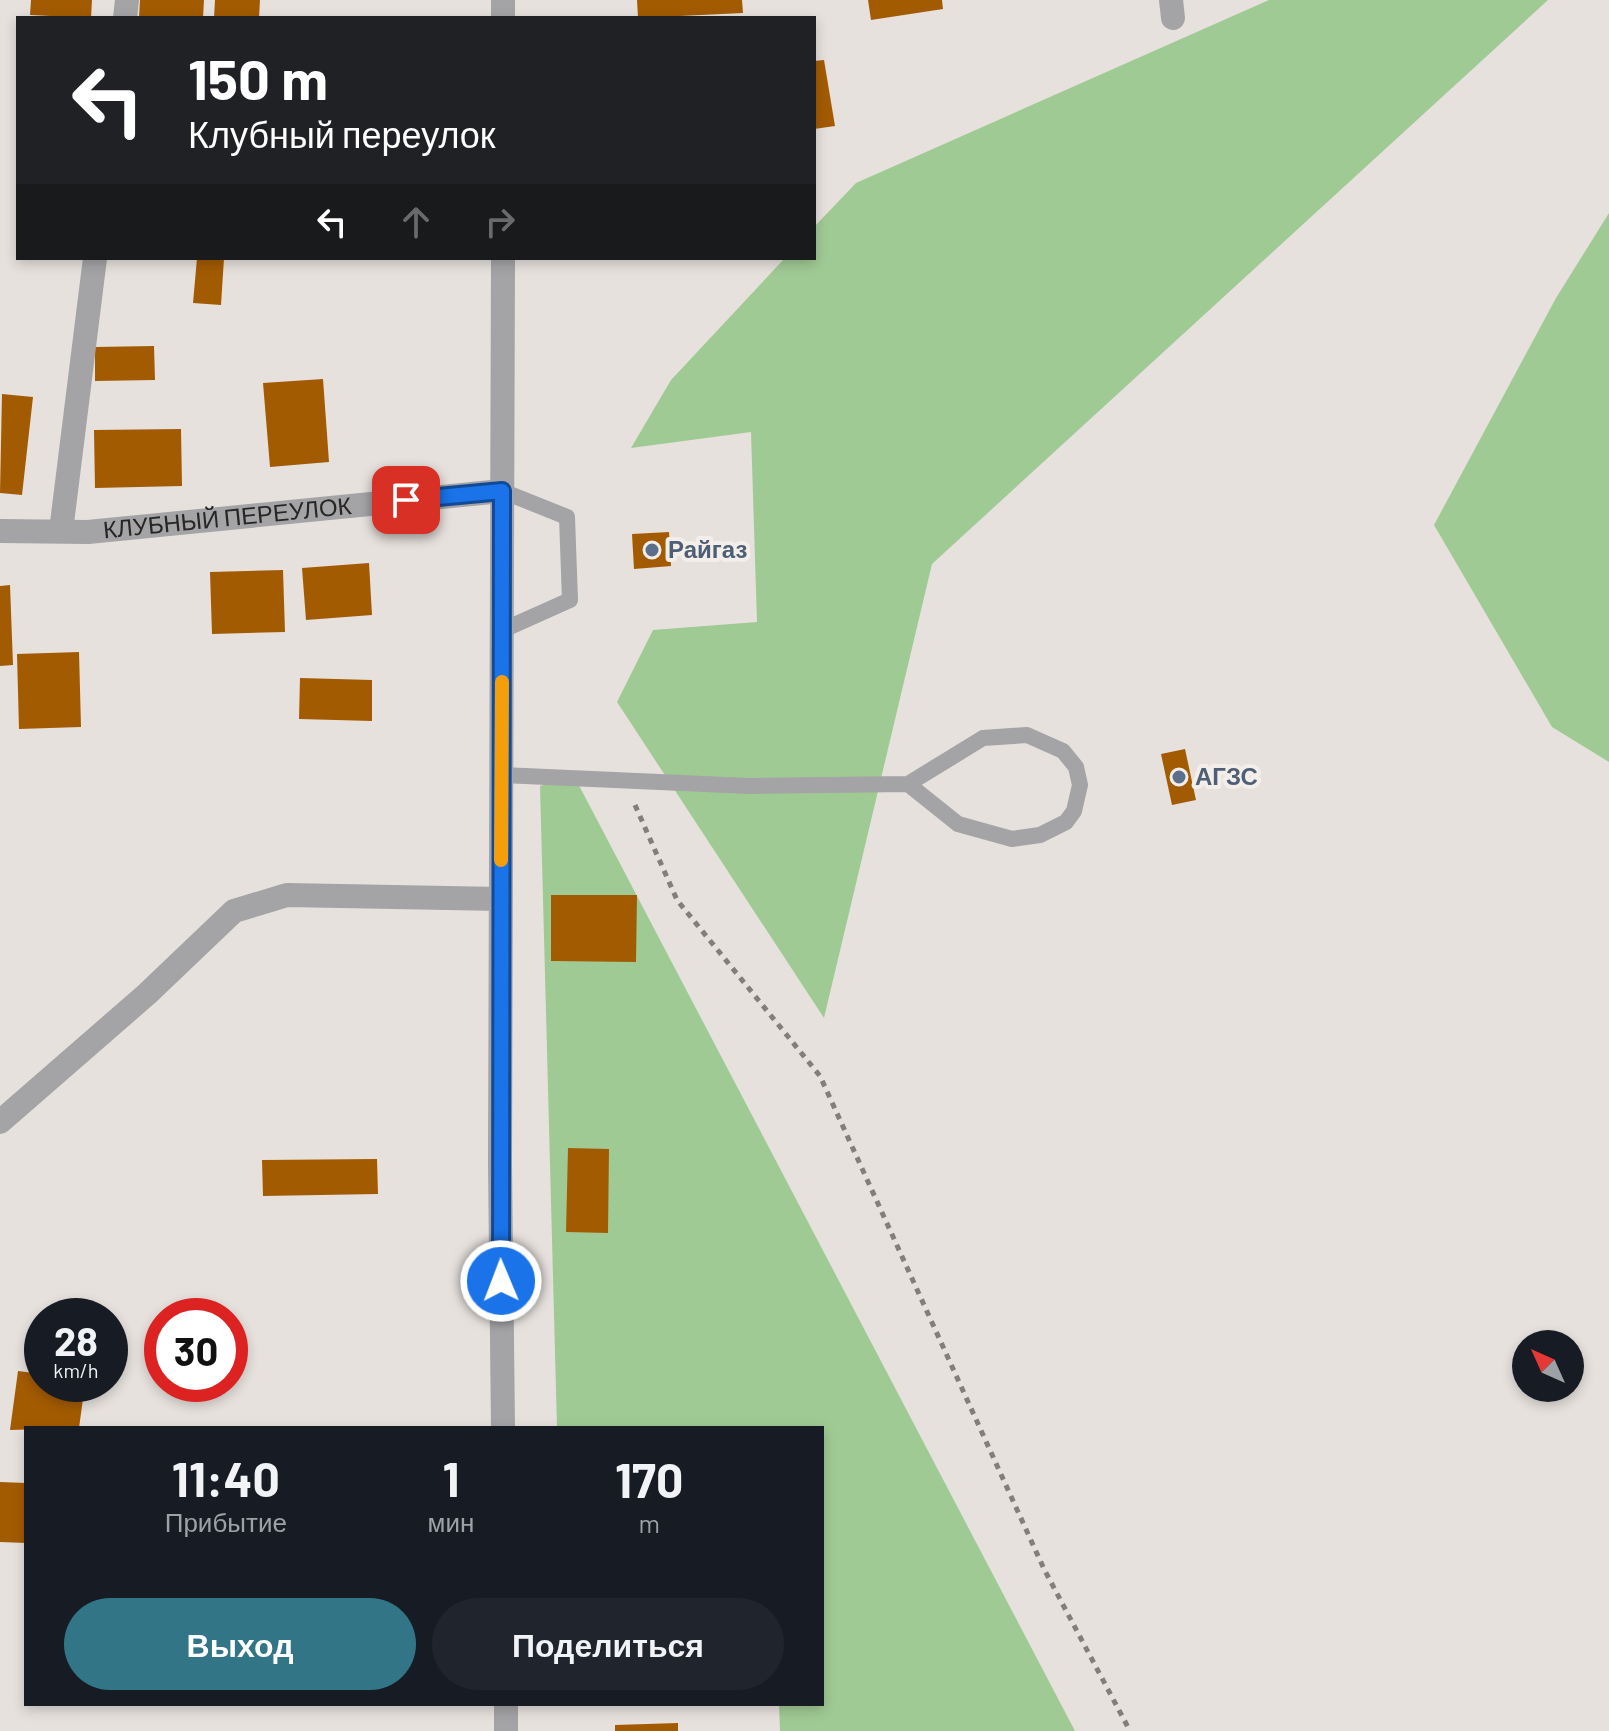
<!DOCTYPE html>
<html lang="ru">
<head>
<meta charset="utf-8">
<style>
  :root { --surface:#171b24; --page:#20242c; --text:#f1f3f6; --muted:#9ea1a6; --accent:#327586 }
  body { margin:0; font-family:Barlow,sans-serif; background:var(--page); color:var(--text); height:100vh; display:flex; flex-direction:column; font-size:30px; white-space:nowrap }
  * { box-sizing:border-box; margin:0 }
  p { font-size:26px; color:var(--muted) }
  .icon { flex:none; width:44px; height:44px; fill:none; stroke:currentColor; stroke-width:2; stroke-linecap:round; stroke-linejoin:round }
  .map { position:relative; flex:1; overflow:hidden }
  .panel { position:absolute; left:24px; top:1426px; width:800px; height:280px; display:flex; flex-direction:column; background:var(--surface); border-radius:0px; box-shadow:0 4px 12px #0003 }
  .panel>* { flex:none }
  .hud { position:absolute; left:16px; top:16px; width:800px; height:244px; border-radius:0px; box-shadow:0 4px 12px #0003; background:#202124; color:#fff; overflow:hidden }
  .needle { width:52px; rotate:315deg }
  .controls { position:absolute; left:1512px; top:1330px; display:grid; gap:16px }
  .controls a { display:grid; place-items:center; width:72px; height:72px; border-radius:50%; background:var(--surface); box-shadow:0 4px 12px #0003; font-size:40px }
  .speed { position:absolute; left:24px; top:1298px; display:flex; gap:16px; font-size:40px; font-weight:700; text-align:center }
  .speed>* { display:grid; place-content:center; width:104px; height:104px; border-radius:50%; background:var(--surface); box-shadow:0 4px 12px #0003; line-height:1 }
  .speed small { font-size:20px; font-weight:400 }
  .speed .limit { border:12px solid #d22; background:#fff; color:#111 }
  .pin { position:absolute; display:grid; place-items:center; width:68px; height:68px; color:#fff; margin:-34px; border-radius:16px; box-shadow:0 4px 12px #0006 }
  .me { position:absolute; width:88px; margin:-44px; rotate:359deg; stroke-linejoin:round; filter:drop-shadow(0 0 6px #0008) }
  .turn { display:flex; align-items:center; gap:28px; height:168px; padding:0 40px; font-size:36px }
  .turn .icon { width:104px; height:104px; stroke-width:2.5 }
  .turn b { display:block; font-size:56px; line-height:68px }
  .lanes { display:flex; align-items:center; height:76px; padding:0 40px; background:#0003; justify-content:center; gap:40px; direction:ltr }
  .lanes .off { opacity:.35 }
  .eta { display:flex; justify-content:space-evenly; align-items:center; height:136px; text-align:center }
  .eta b { font-size:48px; font-weight:700; line-height:56px }
  .button { display:flex; gap:16px; margin-top:auto; padding:16px 40px }
  .button a { flex:1; height:92px; border-radius:48px; background:var(--accent); color:#fff; font-size:32px; font-weight:700; line-height:92px; text-align:center }
  .button a+a { background:var(--page); color:var(--text) }
  .map>svg:first-child { display:block }
  .green { fill:#a0ca94 }
  .building { fill:#a35b01 }
  .lines { fill:none; stroke-linecap:round; stroke-linejoin:round }
  .path { stroke:#817e7c; stroke-width:5; stroke-dasharray:6 6; stroke-linecap:butt }
  .service { stroke:#a4a3a5; stroke-width:16 }
  .minor { stroke:#a4a3a5; stroke-width:24 }
  .route-casing { stroke:#114b97; stroke-width:20 }
  .route { stroke:#1a73e8; stroke-width:14 }
  .slow { stroke:#f59e0b; stroke-width:14 }
  .service-dot { fill:#5c6f8a; stroke:#f3eeea; stroke-width:3 }
  .labels { text-anchor:middle; stroke-width:8; stroke-linejoin:round; paint-order:stroke }
  .street-label { font-size:24px; fill:#282625; stroke:#f3eeea }
  .service-label { font-size:24px; font-weight:bold; fill:#4e5e75; stroke:#f3eeea; text-anchor:start }
</style>
</head>
<body>
<div class="map">
<svg width="1609" height="1731" viewBox="0 0 1609 1731">
  <rect width="100%" height="100%" fill="#e6e1dd"/>
  <!-- green -->
  <path class="green" d="M1269,0H1548L932,564L824,1018L617,702L653,630L757,622L751,432L631,448L671,380L785,258H814V227L856,183Z
    M1609,213V762L1552,727L1434,525L1556,298Z
    M573,774L1075,1731H780L779,1704H822V1428H557L540,786Z"/>
  <!-- building -->
  <path class="building" d="M31,0H92L91,18L30,15Z
    M140,0H204L203,18H139Z
    M215,0H260L259,18H214Z
    M637,0H742L743,13L638,18Z
    M868,0H942L943,9L871,20Z
    M824,60L835,126L814,129V61Z
    M197,258H224L221,305L193,303Z
    M154,346L155,380L95,381V347Z
    M323,379L329,462L270,467L263,383Z
    M2,394L33,397L22,495L0,493Z
    M181,429L182,486L95,488L94,430Z
    M669,532L671,566L634,569L632,534Z
    M369,563L372,615L306,620L302,568Z
    M283,570L285,632L212,634L210,572Z
    M10,585L13,665L0,666V586Z
    M79,652L81,727L19,729L17,654Z
    M300,678L372,680V721L299,719Z
    M1185,749L1196,800L1172,805L1161,754Z
    M551,895H637L636,962L551,961Z
    M568,1148L609,1149L608,1233L566,1232Z
    M377,1159L378,1194L263,1196L262,1160Z
    M18,1371L42,1374V1384H85L79,1428L10,1430Z
    M0,1482L26,1483V1543L0,1542Z
    M678,1723V1731H615V1725Z"/>
  <g class="lines">
    <!-- path -->
    <path class="path" d="M635,805L677,900L820,1076L1044,1569L1130,1731"/>
    <!-- service -->
    <path class="service" d="M502,491L567,517L570,600L503,630
      M501,775L749,786L908,784L983,738L1027,735L1063,751L1076,767L1080,785L1074,811L1066,822L1040,835L1012,839L958,824L908,784"/>
    <!-- minor -->
    <g class="minor">
      <path d="M1171,0L1173,18"/>
      <path d="M125,18L127,0"/>
      <path d="M503,18V0"/>
      <path d="M503,258L500,1164L503,1428"/>
      <path id="s1" d="M0,531L88,532L502,491"/>
      <path d="M61,531L95,258"/>
      <path d="M0,1122L147,994L234,911L287,895L500,899"/>
      <path d="M506,1704V1731"/>
    </g>
  </g>
  <g class="lines">
    <defs>
      <path id="route" d="M406,500L502,491L501,1281"/>
    </defs>
    <!-- route casing -->
    <use href="#route" class="route-casing"/>
    <!-- route -->
    <use href="#route" class="route"/>
    <!-- slow -->
    <path class="slow" d="M501,860L502,682"/>
  </g>
  <!-- markers -->
  <g class="service-dot">
    <circle cx="652" cy="550" r="8"/>
    <circle cx="1179" cy="777" r="8"/>
  </g>
  <g class="labels">
    <!-- street labels -->
    <g class="street-label">
      <text dy="8" stroke="none"><textPath href="#s1" startOffset="228">КЛУБНЫЙ ПЕРЕУЛОК</textPath></text>
    </g>
    <!-- service labels -->
    <g class="service-label">
      <text x="668" y="558">Райгаз</text>
      <text x="1195" y="785">АГЗС</text>
    </g>
  </g>
</svg>
<div class="controls">
<a><svg class="needle" viewBox="-14 -14 28 28"><path d="M0-13l5 13h-10z" fill="#e53935"/><path d="M0 13l5-13h-10z" fill="#9ea1a6"/></svg></a>
</div>
<div class="speed"><div>28<small>km/h</small></div><div class="limit">30</div></div>
<div class="pin" style="left:406px;top:500px;background:#d93025"><svg class="icon" aria-label="arrive" viewBox="0 0 24 24"><path d="M6 21V4h12l-3 4 3 4H6"/></svg></div>
<svg class="me" style="left:501px;top:1281px" viewBox="-20 -20 40 40"><circle r="17" fill="#1a73e8" stroke="#fff" stroke-width="3"/><path d="M0-11L8 9 0 5-8 9z" fill="#fff"/></svg>
<div class="hud">
<div class="turn"><svg class="icon" aria-label="left" viewBox="0 0 24 24"><path d="M17 20v-9H6M10 6l-5 5 5 5"/></svg><div><b>150 m</b>Клубный переулок</div></div>
<div class="lanes"><svg class="icon" aria-label="left" viewBox="0 0 24 24"><path d="M17 20v-9H6M10 6l-5 5 5 5"/></svg><svg class="icon off" aria-label="ahead" viewBox="0 0 24 24"><path d="M12 20V5M6 11l6-6 6 6"/></svg><svg class="icon off" aria-label="right" viewBox="0 0 24 24"><path d="M7 20v-9h11M14 6l5 5-5 5"/></svg></div>
</div>
<section class="panel">
<div class="eta">
<div><b>11:40</b><p>Прибытие</p></div>
<div><b>1</b><p>мин</p></div>
<div><b>170</b><p>m</p></div>
</div>
<div class="button"><a>Выход</a><a>Поделиться</a></div>
</section>
</div>
</body>
</html>
